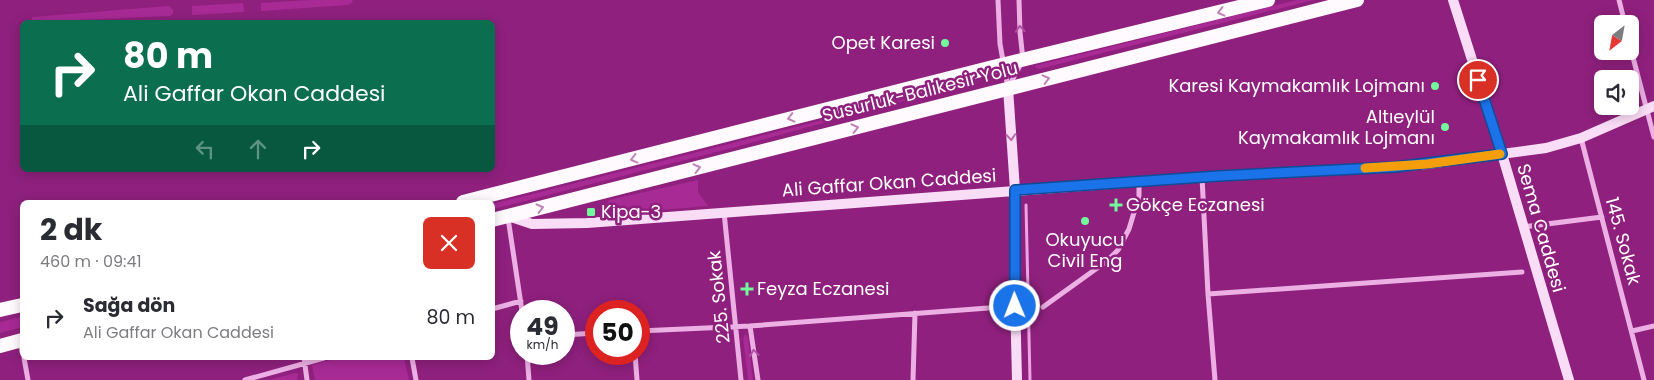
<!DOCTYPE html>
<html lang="tr">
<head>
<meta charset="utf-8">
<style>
  :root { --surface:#fff; --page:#f2f2f3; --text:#2b2b33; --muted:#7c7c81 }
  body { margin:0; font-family:Poppins,sans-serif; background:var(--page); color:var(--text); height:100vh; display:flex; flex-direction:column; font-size:19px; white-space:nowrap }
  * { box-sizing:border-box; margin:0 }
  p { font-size:16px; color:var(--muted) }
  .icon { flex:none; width:28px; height:28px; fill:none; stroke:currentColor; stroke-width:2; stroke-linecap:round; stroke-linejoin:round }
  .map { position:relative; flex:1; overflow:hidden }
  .details { position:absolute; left:20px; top:200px; width:475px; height:160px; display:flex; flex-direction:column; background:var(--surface); border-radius:8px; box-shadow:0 2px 12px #0003 }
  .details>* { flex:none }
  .top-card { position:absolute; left:20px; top:20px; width:475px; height:152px; border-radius:8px; box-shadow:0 2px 12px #0003; background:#0b6e4f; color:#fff; overflow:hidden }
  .needle { width:32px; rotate:211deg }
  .fabs { position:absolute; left:1594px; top:15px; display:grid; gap:10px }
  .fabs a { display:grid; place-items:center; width:45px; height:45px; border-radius:8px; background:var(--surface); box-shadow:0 2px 12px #0003; font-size:25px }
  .speed { position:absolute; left:510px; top:300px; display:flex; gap:10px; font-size:25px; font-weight:700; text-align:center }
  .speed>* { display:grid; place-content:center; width:65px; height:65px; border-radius:50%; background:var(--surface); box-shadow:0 2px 12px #0003; line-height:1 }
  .speed small { font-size:12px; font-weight:400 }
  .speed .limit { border:8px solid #d22; background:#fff; color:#111 }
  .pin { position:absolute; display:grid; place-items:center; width:42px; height:42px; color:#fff; margin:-21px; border:2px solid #fff; border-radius:50%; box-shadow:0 1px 5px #0007 }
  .me { position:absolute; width:55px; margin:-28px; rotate:359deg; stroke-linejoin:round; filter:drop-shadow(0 0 4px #0008) }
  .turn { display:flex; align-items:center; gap:18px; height:105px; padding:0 20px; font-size:22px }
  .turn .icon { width:65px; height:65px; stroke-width:2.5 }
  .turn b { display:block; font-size:35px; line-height:42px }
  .lanes { display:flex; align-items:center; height:48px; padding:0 20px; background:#0003; justify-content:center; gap:25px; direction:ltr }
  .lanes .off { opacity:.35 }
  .round { display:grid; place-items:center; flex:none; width:52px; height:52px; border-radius:8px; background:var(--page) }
  .overview { display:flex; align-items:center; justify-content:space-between; height:85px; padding:0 20px }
  h1 { font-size:30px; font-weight:700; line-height:38px }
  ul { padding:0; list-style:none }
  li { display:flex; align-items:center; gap:15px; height:65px; padding:0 20px }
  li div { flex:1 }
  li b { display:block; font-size:19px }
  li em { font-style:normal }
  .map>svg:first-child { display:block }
  .green { fill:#a82a95 }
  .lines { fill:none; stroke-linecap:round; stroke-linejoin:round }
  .stream { stroke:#eea4e4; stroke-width:3 }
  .minor { stroke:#ecb0e4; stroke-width:5 }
  .secondary { stroke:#f9dcf5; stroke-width:10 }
  .trunk { stroke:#fffafe; stroke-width:14 }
  .oneway { stroke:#c182b7 }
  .oneway2 { stroke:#b052a1 }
  .oneway3 { stroke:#b96bad }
  .route-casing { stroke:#114b97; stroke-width:12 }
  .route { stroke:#1a73e8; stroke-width:9 }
  .slow { stroke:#f59e0b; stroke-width:9 }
  .poi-dot { fill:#71f99c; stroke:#8f207d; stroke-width:2 }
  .labels { text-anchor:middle; stroke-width:5; stroke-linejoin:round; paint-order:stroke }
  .poi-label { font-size:18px; fill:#fff; stroke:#8f207d; text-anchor:end }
  .street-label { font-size:18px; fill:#fff; stroke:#8f207d }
</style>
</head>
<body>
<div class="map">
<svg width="1654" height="380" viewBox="0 0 1654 380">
  <rect width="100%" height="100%" fill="#8f207d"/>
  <!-- green -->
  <path class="green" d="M311,0H352L353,2L348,5L261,11V3Z
    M1297,0H1314L1039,69L1034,66Z
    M243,3L244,12L192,15V6Z
    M169,6L173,10V14L170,16L32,22V17Z
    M991,77L732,148L493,209V204Z
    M698,180V192L708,206L613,214L607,203L609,200Z
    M22,317V327L0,333V322Z
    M745,334L748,337L753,380H748L743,338Z
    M338,358H404L409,380H315L312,365Z
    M296,373L298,374L297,380H268Z"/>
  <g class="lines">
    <!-- stream -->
    <path class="stream" d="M1026,205L1030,380"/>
    <!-- minor -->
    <path class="minor" d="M998,0L1000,44L1008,88
      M1619,0L1625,24
      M1630,46L1654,137
      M1009,86L1023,60L1020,32L1019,0
      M1581,138L1644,380
      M1202,177L1208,294
      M724,212L741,380
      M508,218L522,311
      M1523,227L1602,217
      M1043,307L1107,261L1118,250L1129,229L1139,196V181
      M492,309L521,301
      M750,326L758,380
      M639,331L750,326L1015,306
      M1632,331L1654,326
      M564,335L596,333
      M20,341L22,352
      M527,354L529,380
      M635,354L637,380
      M24,358L28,380
      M304,358L307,380
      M412,358L416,380
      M245,380L324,358
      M913,380L915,313
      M1215,380L1208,294L1522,272"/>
    <!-- secondary -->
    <path class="secondary" d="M1453,0L1502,154L1569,380
      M1008,88L1015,190V296L1017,380
      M508,216L532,224L587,223L1202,177L1395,167L1427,164L1546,148L1581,138L1654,106"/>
    <!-- trunk -->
    <path class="trunk" d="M463,202L989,68L1268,0
      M492,220L1357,0
      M0,310L22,305
      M0,346L22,340"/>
  </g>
  <!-- one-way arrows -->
  <defs><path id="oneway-chevron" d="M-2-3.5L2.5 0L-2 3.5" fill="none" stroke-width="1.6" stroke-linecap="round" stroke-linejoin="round" transform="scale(1.25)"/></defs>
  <g class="oneway">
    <use href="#oneway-chevron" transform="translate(1221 12) rotate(166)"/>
    <use href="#oneway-chevron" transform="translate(1046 79) rotate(-14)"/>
    <use href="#oneway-chevron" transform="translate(791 118) rotate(166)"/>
    <use href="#oneway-chevron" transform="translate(855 128) rotate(-14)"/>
    <use href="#oneway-chevron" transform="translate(634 159) rotate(166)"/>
    <use href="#oneway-chevron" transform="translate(697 168) rotate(-14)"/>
    <use href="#oneway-chevron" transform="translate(540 208) rotate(-14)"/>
  </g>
  <g class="oneway2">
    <use href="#oneway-chevron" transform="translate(1020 29) rotate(-94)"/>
    <use href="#oneway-chevron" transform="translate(754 353) rotate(-98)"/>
  </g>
  <use class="oneway3" href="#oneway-chevron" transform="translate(1011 137) rotate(86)"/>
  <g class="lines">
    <defs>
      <path id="route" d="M1015,306V190L1218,176L1395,167L1502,154L1478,80"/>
    </defs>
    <!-- route casing -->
    <use href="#route" class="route-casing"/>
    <!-- route -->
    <use href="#route" class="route"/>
    <!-- slow -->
    <path class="slow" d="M1365,168L1427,164L1500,154"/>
  </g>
  <!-- markers -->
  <g class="poi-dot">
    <circle cx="945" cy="43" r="5"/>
    <circle cx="1435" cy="86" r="5"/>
    <circle cx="1445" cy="127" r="5"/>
    <path d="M1113.5 197.5h5v5h5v5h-5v5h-5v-5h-5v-5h5z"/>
    <rect x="586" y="207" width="10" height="10" rx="2.5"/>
    <circle cx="1085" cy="221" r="5"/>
    <path d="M744.5 281.5h5v5h5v5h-5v5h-5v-5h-5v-5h5z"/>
  </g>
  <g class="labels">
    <!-- poi labels -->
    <g class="poi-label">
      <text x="935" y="49">Opet Karesi</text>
      <text x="1425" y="92">Karesi Kaymakamlık Lojmanı</text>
      <text x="1435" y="123">Altıeylül<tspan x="1435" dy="21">Kaymakamlık Lojmanı</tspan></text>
      <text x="1126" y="211" text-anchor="start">Gökçe Eczanesi</text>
      <text x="601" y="218" text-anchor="start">Kipa-3</text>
      <text x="1085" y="246" text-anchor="middle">Okuyucu<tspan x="1085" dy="21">Civil Eng</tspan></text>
      <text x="757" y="295" text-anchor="start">Feyza Eczanesi</text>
    </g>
    <!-- street labels -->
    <g class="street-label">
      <text transform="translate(920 92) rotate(-14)" y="6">Susurluk-Balıkesir Yolu</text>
      <text transform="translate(889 183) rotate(-4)" y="6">Ali Gaffar Okan Caddesi</text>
      <text transform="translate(1541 228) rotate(74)" y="6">Sema Caddesi</text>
      <text transform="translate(1623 241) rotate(75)" y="6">145. Sokak</text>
      <text transform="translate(719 297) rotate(-96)" y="6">225. Sokak</text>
    </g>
  </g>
</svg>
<div class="fabs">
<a><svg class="needle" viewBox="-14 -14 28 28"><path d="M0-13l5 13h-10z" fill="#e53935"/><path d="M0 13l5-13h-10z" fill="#7c7c81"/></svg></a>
<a><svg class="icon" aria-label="sound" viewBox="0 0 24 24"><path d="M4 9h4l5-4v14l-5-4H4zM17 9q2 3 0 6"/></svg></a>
</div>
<div class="speed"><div>49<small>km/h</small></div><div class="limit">50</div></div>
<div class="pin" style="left:1478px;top:80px;background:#d93025"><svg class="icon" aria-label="arrive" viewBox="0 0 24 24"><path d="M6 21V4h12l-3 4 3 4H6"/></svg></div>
<svg class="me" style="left:1015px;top:306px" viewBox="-20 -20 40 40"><circle r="17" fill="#1a73e8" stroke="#fff" stroke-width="3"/><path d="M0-11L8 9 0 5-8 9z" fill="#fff"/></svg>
<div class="top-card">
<div class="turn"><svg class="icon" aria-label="right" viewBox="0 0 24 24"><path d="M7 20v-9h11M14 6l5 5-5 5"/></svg><div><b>80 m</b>Ali Gaffar Okan Caddesi</div></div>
<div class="lanes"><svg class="icon off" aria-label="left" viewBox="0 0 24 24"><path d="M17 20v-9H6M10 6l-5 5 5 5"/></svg><svg class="icon off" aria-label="ahead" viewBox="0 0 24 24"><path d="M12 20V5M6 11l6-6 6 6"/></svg><svg class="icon" aria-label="right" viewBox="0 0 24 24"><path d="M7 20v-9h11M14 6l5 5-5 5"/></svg></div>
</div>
<section class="details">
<div class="overview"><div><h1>2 dk</h1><p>460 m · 09:41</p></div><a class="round" style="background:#d93025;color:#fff"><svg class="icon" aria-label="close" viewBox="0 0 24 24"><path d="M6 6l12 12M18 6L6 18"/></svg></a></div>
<ul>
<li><svg class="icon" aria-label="right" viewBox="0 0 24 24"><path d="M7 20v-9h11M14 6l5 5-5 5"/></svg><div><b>Sağa dön</b><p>Ali Gaffar Okan Caddesi</p></div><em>80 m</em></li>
</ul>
</section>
</div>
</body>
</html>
